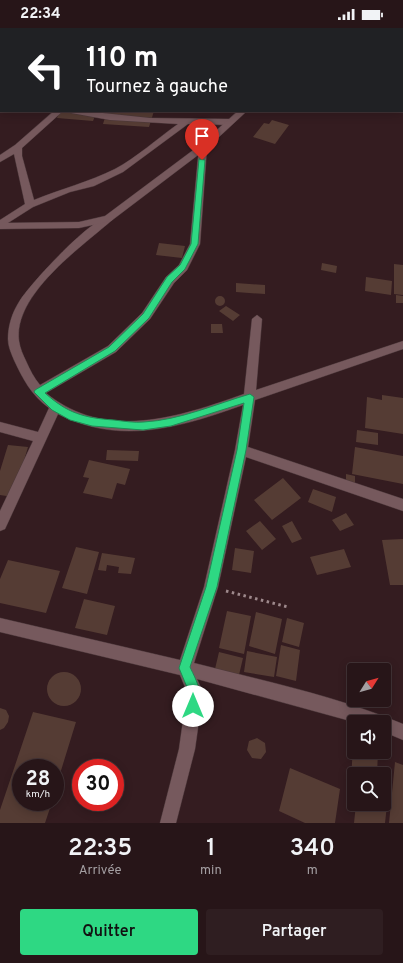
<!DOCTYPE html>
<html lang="fr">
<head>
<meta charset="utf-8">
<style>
  :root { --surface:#271518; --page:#2f1e21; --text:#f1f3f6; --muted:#a49fa2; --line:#433437; --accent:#2ed883 }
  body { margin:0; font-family:Overpass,sans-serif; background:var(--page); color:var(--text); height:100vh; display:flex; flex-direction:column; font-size:15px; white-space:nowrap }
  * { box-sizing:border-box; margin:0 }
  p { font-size:13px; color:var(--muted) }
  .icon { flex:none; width:22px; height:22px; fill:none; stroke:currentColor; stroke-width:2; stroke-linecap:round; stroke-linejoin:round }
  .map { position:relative; height:795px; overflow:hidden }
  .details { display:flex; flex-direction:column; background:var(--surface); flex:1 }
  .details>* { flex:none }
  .guide { position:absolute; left:0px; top:0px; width:403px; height:84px; box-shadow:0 2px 10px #0003,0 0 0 1px var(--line); background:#202124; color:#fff; overflow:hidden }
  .needle { width:26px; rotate:53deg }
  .buttons { position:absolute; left:347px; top:635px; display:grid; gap:8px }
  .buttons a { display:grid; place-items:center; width:44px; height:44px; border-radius:4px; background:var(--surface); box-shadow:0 2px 10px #0003,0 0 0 1px var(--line); font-size:20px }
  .speed { position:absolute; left:12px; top:731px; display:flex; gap:8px; font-size:20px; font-weight:700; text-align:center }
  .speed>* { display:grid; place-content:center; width:52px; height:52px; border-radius:50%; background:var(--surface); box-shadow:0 2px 10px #0003,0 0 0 1px var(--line); line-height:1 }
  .speed small { font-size:10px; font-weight:400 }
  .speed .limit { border:6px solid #d22; background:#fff; color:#111 }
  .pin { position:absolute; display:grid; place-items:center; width:34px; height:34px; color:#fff; margin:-41px -17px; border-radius:50% 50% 50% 0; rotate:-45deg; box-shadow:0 0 4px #0007 }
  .pin .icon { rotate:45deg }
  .me { position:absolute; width:44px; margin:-22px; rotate:0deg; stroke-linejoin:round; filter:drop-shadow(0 0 3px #0008) }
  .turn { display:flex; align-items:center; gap:14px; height:84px; padding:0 20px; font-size:18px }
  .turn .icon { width:52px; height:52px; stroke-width:2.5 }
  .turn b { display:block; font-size:28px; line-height:34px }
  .eta { display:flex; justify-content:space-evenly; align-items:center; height:68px; text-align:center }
  .eta b { font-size:24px; font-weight:600; line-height:28px }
  .button { display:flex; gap:8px; margin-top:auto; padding:8px 20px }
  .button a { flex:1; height:46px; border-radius:4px; background:var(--accent); color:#111; font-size:16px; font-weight:600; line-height:46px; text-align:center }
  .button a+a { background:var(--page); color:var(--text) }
  .status { display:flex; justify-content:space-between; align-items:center; height:28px; padding:0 20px; background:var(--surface); direction:ltr }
  .status svg { height:11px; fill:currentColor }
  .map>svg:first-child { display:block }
  .building { fill:#553c34 }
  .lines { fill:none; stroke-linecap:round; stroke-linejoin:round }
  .street-casing { stroke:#4c383b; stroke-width:1 }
  .secondary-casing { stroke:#4c383b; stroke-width:1 }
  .path { stroke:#9e898c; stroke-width:3; stroke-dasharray:2.5 3.5; stroke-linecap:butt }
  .street { fill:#76595d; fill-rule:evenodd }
  .secondary { fill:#76595d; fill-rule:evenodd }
  .route { fill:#2ed883; stroke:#1e8c55 }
</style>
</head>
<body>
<div class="status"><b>22:34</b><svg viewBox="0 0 49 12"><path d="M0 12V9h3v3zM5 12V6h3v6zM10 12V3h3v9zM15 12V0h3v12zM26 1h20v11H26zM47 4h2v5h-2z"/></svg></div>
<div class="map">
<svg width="403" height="795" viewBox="0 0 403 795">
  <rect width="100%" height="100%" fill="#341c20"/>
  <!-- building -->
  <path class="building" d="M60,83H97L93,93L57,90Z
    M107,83H154L149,99L103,96Z
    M272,92L289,97L275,116L253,109L264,95L269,96Z
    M159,215L185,218L182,230L156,227Z
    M322,235L337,238L336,245L321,242Z
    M394,236L403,237V267L394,266Z
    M366,249L392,253L391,267L365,263Z
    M236,255L265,257V266L236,264Z
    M396,267L403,268V275H396Z
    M215 273a5 5 0 1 1 10 0a5 5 0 1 1-10 0Z
    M226,278L240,287L233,293L219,283Z
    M211,296H222L223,305H211Z
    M382,367L403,370V406L365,400L367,369L382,372Z
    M357,402L378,405V417L356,414Z
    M8,417L28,419L13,469L0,467V443Z
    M355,419L403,428V456L352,446Z
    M107,422L139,423L138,433L106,432Z
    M89,432L130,441L125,457L117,455L112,471L83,465L89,450L83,449Z
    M346,446L355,448V457L346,456Z
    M283,450L301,470L272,492L254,472Z
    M313,461L336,469L332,484L308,474Z
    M346,485L354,497L340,503L332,492Z
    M260,493L276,511L262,522L246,503Z
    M292,493L302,511L292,515L282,498Z
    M403,511V557H390L382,512Z
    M76,519L99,524L87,566L62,560Z
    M235,520L254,523L251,545L232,542Z
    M344,521L351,539L317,547L310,529Z
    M102,525L135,530L131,546L118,545L119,539L107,537L106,543L98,542Z
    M8,532L60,543L46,585L0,575V551Z
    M84,571L115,578L107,607L75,600Z
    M227,583L251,588L244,626L219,620Z
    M256,584L282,591L275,626L249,618Z
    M287,590L304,595L299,619L282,614Z
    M281,617L300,622L296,653L276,648Z
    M247,623L277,629L274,649L244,644Z
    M219,624L243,630L239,647L215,641Z
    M47 661a17 17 0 1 1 34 0a17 17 0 1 1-34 0Z
    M0,680L6,682L9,688L8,694L4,700L0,702Z
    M33,684L76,694L55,762V740H21V774H52L45,795H0V782Z
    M257,710L265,715L266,724L261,731L252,730L247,722L249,713Z
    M353,718L354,724H378L377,746H354V753L351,752Z
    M395,734L403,737V795H389Z
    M290,740L340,761L335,795H305L279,783Z
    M384,767L388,768L385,795H354L356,776H384Z"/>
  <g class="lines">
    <defs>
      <path id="street" d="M73,0H81V1H73Z
        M0,9H1V14H0Z
        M54,83H63L22,120V128L34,172C61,161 89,154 115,141C136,130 158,110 178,96L110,92L71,85L67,83H84L150,90L230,91L234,94L230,97L188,96L123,144L94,158L70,164L33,179L0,200V192L25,176L14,126L0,134V127L15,117Z
        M203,116L207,119L200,216L187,242L174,255L150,291L116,324L46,365C106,414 179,389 244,366L252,291L257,287L262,291L256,362L403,313V321L255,372L248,419L403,471V483L246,429L218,559L194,635C264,653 337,668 403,696V712L384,704V694H354L197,651L203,664L195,721L176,795H160L179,721L187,664L180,647L0,604V590L180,632L204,559L235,422L243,377C181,399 121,418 58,386L5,501L0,503V483L33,413L0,404V394L38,404L49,380C31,367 23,351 14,332C11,325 8,318 8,311C8,298 12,285 19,274C28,258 96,184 111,189L113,191L111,193C80,220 13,267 19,313C20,320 23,327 26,333C30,342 34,350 40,357L108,318L142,285L166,249L179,237L190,216L199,119Z"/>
      <path id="secondary" d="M338,0H346L337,1Z
        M238,83H247L206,121L111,193L79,200L0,201V195L79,194L105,188L200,117Z"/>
    </defs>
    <!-- street casing -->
    <use href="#street" class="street-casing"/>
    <!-- secondary casing -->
    <use href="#secondary" class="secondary-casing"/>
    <!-- path -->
    <path class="path" d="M226,563L288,579"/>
    <!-- street -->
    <use href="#street" class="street"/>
    <!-- secondary -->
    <use href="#secondary" class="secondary"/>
  </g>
  <!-- route -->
  <path class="route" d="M199,131L205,132L198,216L185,241L172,254L149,290L115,323L45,365C67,385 84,390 114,392C123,393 134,395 144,394C180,392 216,376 250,366L254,369L246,422L217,559L190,639C197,654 204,666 197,682L193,684L189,682L187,678L189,664L179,640L206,559L237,422L244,375L171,398L143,402L92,398L70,392L52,382L34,364L35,362L109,319L143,286L167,249L180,237L191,216Z"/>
</svg>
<div class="buttons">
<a><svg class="needle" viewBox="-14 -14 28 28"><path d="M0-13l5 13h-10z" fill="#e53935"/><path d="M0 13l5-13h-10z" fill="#a49fa2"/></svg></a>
<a><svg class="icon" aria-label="sound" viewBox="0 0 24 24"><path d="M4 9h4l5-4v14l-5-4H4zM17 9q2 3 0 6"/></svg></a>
<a><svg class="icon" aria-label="search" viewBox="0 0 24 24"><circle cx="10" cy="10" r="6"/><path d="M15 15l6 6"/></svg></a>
</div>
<div class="speed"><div>28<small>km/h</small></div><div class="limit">30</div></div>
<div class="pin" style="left:202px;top:132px;background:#d93025"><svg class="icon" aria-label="arrive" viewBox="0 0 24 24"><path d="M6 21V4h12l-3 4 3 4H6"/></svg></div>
<svg class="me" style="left:193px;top:678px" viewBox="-20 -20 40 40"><circle r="19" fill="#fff"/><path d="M0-13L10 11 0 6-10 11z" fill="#2ed883"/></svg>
<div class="guide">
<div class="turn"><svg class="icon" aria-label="left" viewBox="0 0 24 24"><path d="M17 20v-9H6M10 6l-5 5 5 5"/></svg><div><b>110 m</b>Tournez à gauche</div></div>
</div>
</div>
<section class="details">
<div class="eta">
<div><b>22:35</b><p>Arrivée</p></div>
<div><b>1</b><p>min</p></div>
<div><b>340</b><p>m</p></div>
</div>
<div class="button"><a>Quitter</a><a>Partager</a></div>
</section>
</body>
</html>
